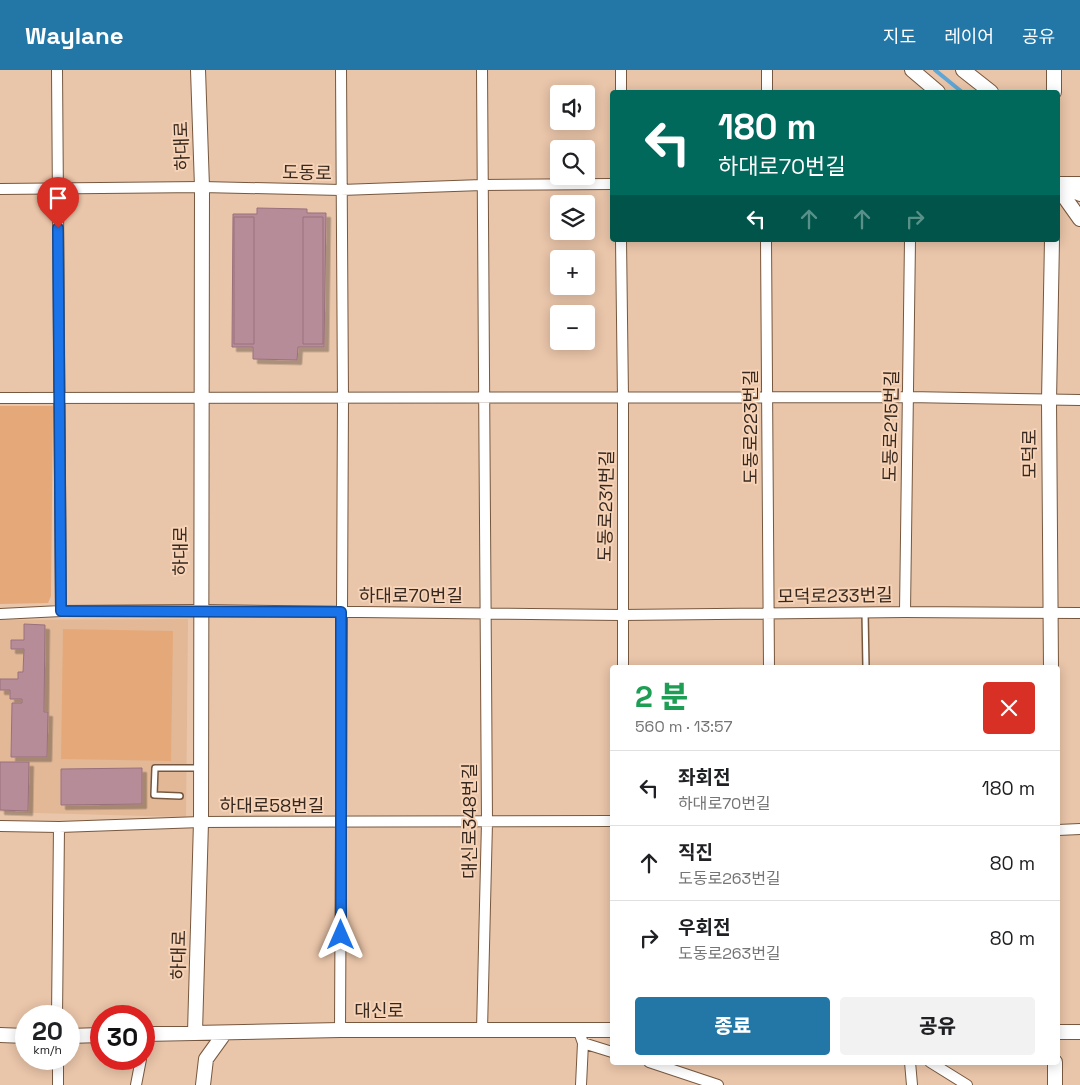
<!DOCTYPE html>
<html lang="ko">
<head>
<meta charset="utf-8">
<style>
  :root { --surface:#fff; --page:#f2f2f2; --text:#202124; --muted:#757577; --line:#e0e0e0; --accent:#2377a7 }
  body { margin:0; font-family:"Space Grotesk","Noto Sans KR",sans-serif; background:var(--page); color:var(--text); height:100vh; display:flex; flex-direction:column; font-size:19px; white-space:nowrap }
  * { box-sizing:border-box; margin:0 }
  p { font-size:16px; color:var(--muted) }
  .icon { flex:none; width:28px; height:28px; fill:none; stroke:currentColor; stroke-width:2; stroke-linecap:round; stroke-linejoin:round }
  .map { position:relative; flex:1; overflow:hidden }
  .side { position:absolute; left:610px; top:595px; width:450px; height:400px; display:flex; flex-direction:column; background:var(--surface); border-radius:5px; box-shadow:0 2px 12px #0003 }
  .side>* { flex:none }
  .guide { position:absolute; left:610px; top:20px; width:450px; height:152px; border-radius:5px; box-shadow:0 2px 12px #0003; background:#00695c; color:#fff; overflow:hidden }
  .fabs { position:absolute; left:550px; top:15px; display:grid; gap:10px }
  .fabs a { display:grid; place-items:center; width:45px; height:45px; border-radius:5px; background:var(--surface); box-shadow:0 2px 12px #0003; font-size:25px }
  .speed { position:absolute; left:15px; top:935px; display:flex; gap:10px; font-size:25px; font-weight:700; text-align:center }
  .speed>* { display:grid; place-content:center; width:65px; height:65px; border-radius:50%; background:var(--surface); box-shadow:0 2px 12px #0003; line-height:1 }
  .speed small { font-size:12px; font-weight:400 }
  .speed .limit { border:8px solid #d22; background:#fff; color:#111 }
  .pin { position:absolute; display:grid; place-items:center; width:42px; height:42px; color:#fff; margin:-51px -21px; border-radius:50% 50% 50% 0; rotate:-45deg; box-shadow:0 0 5px #0007 }
  .pin .icon { rotate:45deg }
  .me { position:absolute; width:55px; margin:-28px; rotate:0deg; stroke-linejoin:round; filter:drop-shadow(0 0 4px #0008) }
  .turn { display:flex; align-items:center; gap:18px; height:105px; padding:0 25px; font-size:22px }
  .turn .icon { width:65px; height:65px; stroke-width:2.5 }
  .turn b { display:block; font-size:35px; line-height:42px }
  .lanes { display:flex; align-items:center; height:48px; padding:0 25px; background:#0003; justify-content:center; gap:25px; direction:ltr }
  .lanes .off { opacity:.35 }
  .round { display:grid; place-items:center; flex:none; width:52px; height:52px; border-radius:5px; background:var(--page) }
  .head { display:flex; align-items:center; justify-content:space-between; height:85px; padding:0 25px }
  h1 { font-size:30px; font-weight:800; line-height:38px; color:#1e9e55 }
  .primary-button { display:flex; gap:10px; margin-top:auto; padding:10px 25px }
  .primary-button a { flex:1; height:58px; border-radius:5px; background:var(--accent); color:#fff; font-size:20px; font-weight:800; line-height:58px; text-align:center }
  .primary-button a+a { background:var(--page); color:var(--text) }
  ul { padding:0; list-style:none }
  li { display:flex; align-items:center; gap:15px; height:75px; padding:0 25px; border-top:1px solid var(--line) }
  li div { flex:1 }
  li b { display:block; font-size:19px }
  li em { font-style:normal }
  header { display:flex; align-items:center; gap:30px; box-sizing:border-box; height:70px; padding:0 25px; background:var(--accent); color:#fff }
  header strong { font-size:24px }
  nav { display:flex; gap:28px; margin-inline-start:auto; font-size:18px }
  .map>svg:first-child { display:block }
  .built { fill:#e2b897 }
  .green { fill:#e5a979 }
  .lines { fill:none; stroke-linecap:round; stroke-linejoin:round }
  .stream { stroke:#5da6d6; stroke-width:4 }
  .building { fill:#b78c99; stroke:#99707c; filter:url(#shadow) }
  .lane-casing { stroke:#77583f; stroke-width:8 }
  .street-casing { stroke:#77583f; stroke-width:12 }
  .secondary-casing { stroke:#77583f; stroke-width:16 }
  .lane { stroke:#fff; stroke-width:5 }
  .street { stroke:#fff; stroke-width:10 }
  .secondary { stroke:#fff; stroke-width:14 }
  .route-casing { stroke:#114b97; stroke-width:12 }
  .route { stroke:#1a73e8; stroke-width:9 }
  .labels { text-anchor:middle; stroke-width:4; stroke-linejoin:round; paint-order:stroke }
  .street-label { font-size:18px; fill:#36281e; stroke:#f6d2b6 }
</style>
</head>
<body>
<header>
<strong>Waylane</strong>
<nav><a>지도</a><a>레이어</a><a>공유</a></nav>
</header>
<div class="map">
<svg width="1080" height="1015" viewBox="0 0 1080 1015">
  <defs>
    <filter id="shadow"><feDropShadow dx="4.5" dy="4.5" stdDeviation="0" flood-color="#0004"/></filter>
  </defs>
  <rect width="100%" height="100%" fill="#e9c5a9"/>
  <!-- built -->
  <path class="built" d="M188,549L186,747L0,742V550Z"/>
  <!-- green -->
  <path class="green" d="M0,336H53L51,526L48,533L0,534Z
    M63,559L173,561L171,691L61,689Z"/>
  <g class="lines">
    <!-- stream -->
    <path class="stream" d="M935,0L962,22"/>
  </g>
  <!-- building -->
  <path class="building" d="M257,138L307,139V143H326L324,277H298L297,290L253,289V277H232L233,144H257Z
    M234,147H254V274H234Z
    M303,147H323V274H303Z
    M24,554L45,555L44,642H48L47,687H11L12,633H22V629H10V620H0V609H18V602H23L24,579H11V570H24Z
    M0,692H29L28,741L0,740Z
    M142,698V734L61,735V699Z"/>
  <g class="lines">
    <defs>
      <path id="lane" d="M865,542L866,598
        M180,726L154,725L155,698H200"/>
      <path id="street" d="M57,0L61,541L200,540L621,545L905,542L1080,543
        M621,22V0
        M767,22V0
        M1058,112H1080
        M0,119L202,117L341,120L482,115L612,114
        M621,170L623,327V598
        M766,170L769,598
        M0,328L908,327L1080,330
        M905,542L910,170
        M0,544L61,541
        M0,756L59,757L201,752L612,751
        M1058,760L1080,759
        M57,946L59,757
        M578,959L583,973L581,1015
        M340,960L343,329L341,0
        M482,960L487,752L482,0
        M583,973L612,982
        M58,989V1015
        M649,992L718,1015
        M910,992L912,1015
        M930,992L967,1015
        M136,1015L141,989"/>
      <path id="secondary" d="M912,0L938,22
        M963,0L991,22
        M1054,22V0
        M1058,114L1080,124
        M1058,118L1080,149
        M1051,598L1049,331L1052,170
        M195,962L201,752L202,117L198,0
        M1058,962H1080
        M144,964L340,960H612
        M0,965L26,966
        M69,966L101,965
        M1055,992V1015
        M203,1015L206,989L224,964"/>
    </defs>
    <!-- lane casing -->
    <use href="#lane" class="lane-casing"/>
    <!-- street casing -->
    <use href="#street" class="street-casing"/>
    <!-- secondary casing -->
    <use href="#secondary" class="secondary-casing"/>
    <!-- lane -->
    <use href="#lane" class="lane"/>
    <!-- street -->
    <use href="#street" class="street"/>
    <!-- secondary -->
    <use href="#secondary" class="secondary"/>
  </g>
  <g class="lines">
    <defs>
      <path id="route" d="M58,158L61,541L341,542V865"/>
    </defs>
    <!-- route casing -->
    <use href="#route" class="route-casing"/>
    <!-- route -->
    <use href="#route" class="route"/>
  </g>
  <g class="labels">
    <!-- street labels -->
    <g class="street-label">
      <text transform="translate(182 76) rotate(-92)" y="6">하대로</text>
      <text transform="translate(307 103) rotate(1)" y="6">도동로</text>
      <text transform="translate(891 356) rotate(-89)" y="6">도동로215번길</text>
      <text transform="translate(751 357) rotate(-90)" y="6">도동로223번길</text>
      <text transform="translate(1030 384) rotate(-90)" y="6">모덕로</text>
      <text transform="translate(606 436) rotate(-89)" y="6">도동로231번길</text>
      <text transform="translate(181 481) rotate(-90)" y="6">하대로</text>
      <text x="411" y="532">하대로70번길</text>
      <text transform="translate(835 526) rotate(-1)" y="6">모덕로233번길</text>
      <text x="272" y="742">하대로58번길</text>
      <text transform="translate(470 751) rotate(-90)" y="6">대신로348번길</text>
      <text transform="translate(179 885) rotate(-89)" y="6">하대로</text>
      <text x="379" y="947">대신로</text>
    </g>
  </g>
</svg>
<div class="fabs">
<a><svg class="icon" aria-label="sound" viewBox="0 0 24 24"><path d="M4 9h4l5-4v14l-5-4H4zM17 9q2 3 0 6"/></svg></a>
<a><svg class="icon" aria-label="search" viewBox="0 0 24 24"><circle cx="10" cy="10" r="6"/><path d="M15 15l6 6"/></svg></a>
<a><svg class="icon" aria-label="layers" viewBox="0 0 24 24"><path d="M12 4l9 5-9 5-9-5zM3 14l9 5 9-5"/></svg></a>
<a>+</a>
<a>−</a>
</div>
<div class="speed"><div>20<small>km/h</small></div><div class="limit">30</div></div>
<div class="pin" style="left:58px;top:158px;background:#d93025"><svg class="icon" aria-label="arrive" viewBox="0 0 24 24"><path d="M6 21V4h12l-3 4 3 4H6"/></svg></div>
<svg class="me" style="left:341px;top:865px" viewBox="-20 -20 40 40"><path d="M0-17L14 15 0 8-14 15z" fill="#1a73e8" stroke="#fff" stroke-width="4"/></svg>
<div class="guide">
<div class="turn"><svg class="icon" aria-label="left" viewBox="0 0 24 24"><path d="M17 20v-9H6M10 6l-5 5 5 5"/></svg><div><b>180 m</b>하대로70번길</div></div>
<div class="lanes"><svg class="icon" aria-label="left" viewBox="0 0 24 24"><path d="M17 20v-9H6M10 6l-5 5 5 5"/></svg><svg class="icon off" aria-label="ahead" viewBox="0 0 24 24"><path d="M12 20V5M6 11l6-6 6 6"/></svg><svg class="icon off" aria-label="ahead" viewBox="0 0 24 24"><path d="M12 20V5M6 11l6-6 6 6"/></svg><svg class="icon off" aria-label="right" viewBox="0 0 24 24"><path d="M7 20v-9h11M14 6l5 5-5 5"/></svg></div>
</div>
<section class="side">
<div class="head"><div><h1>2 분</h1><p>560 m · 13:57</p></div><a class="round" style="background:#d93025;color:#fff"><svg class="icon" aria-label="close" viewBox="0 0 24 24"><path d="M6 6l12 12M18 6L6 18"/></svg></a></div>
<ul>
<li><svg class="icon" aria-label="left" viewBox="0 0 24 24"><path d="M17 20v-9H6M10 6l-5 5 5 5"/></svg><div><b>좌회전</b><p>하대로70번길</p></div><em>180 m</em></li>
<li><svg class="icon" aria-label="ahead" viewBox="0 0 24 24"><path d="M12 20V5M6 11l6-6 6 6"/></svg><div><b>직진</b><p>도동로263번길</p></div><em>80 m</em></li>
<li><svg class="icon" aria-label="right" viewBox="0 0 24 24"><path d="M7 20v-9h11M14 6l5 5-5 5"/></svg><div><b>우회전</b><p>도동로263번길</p></div><em>80 m</em></li>
</ul>
<div class="primary-button"><a>종료</a><a>공유</a></div>
</section>
</div>
</body>
</html>
